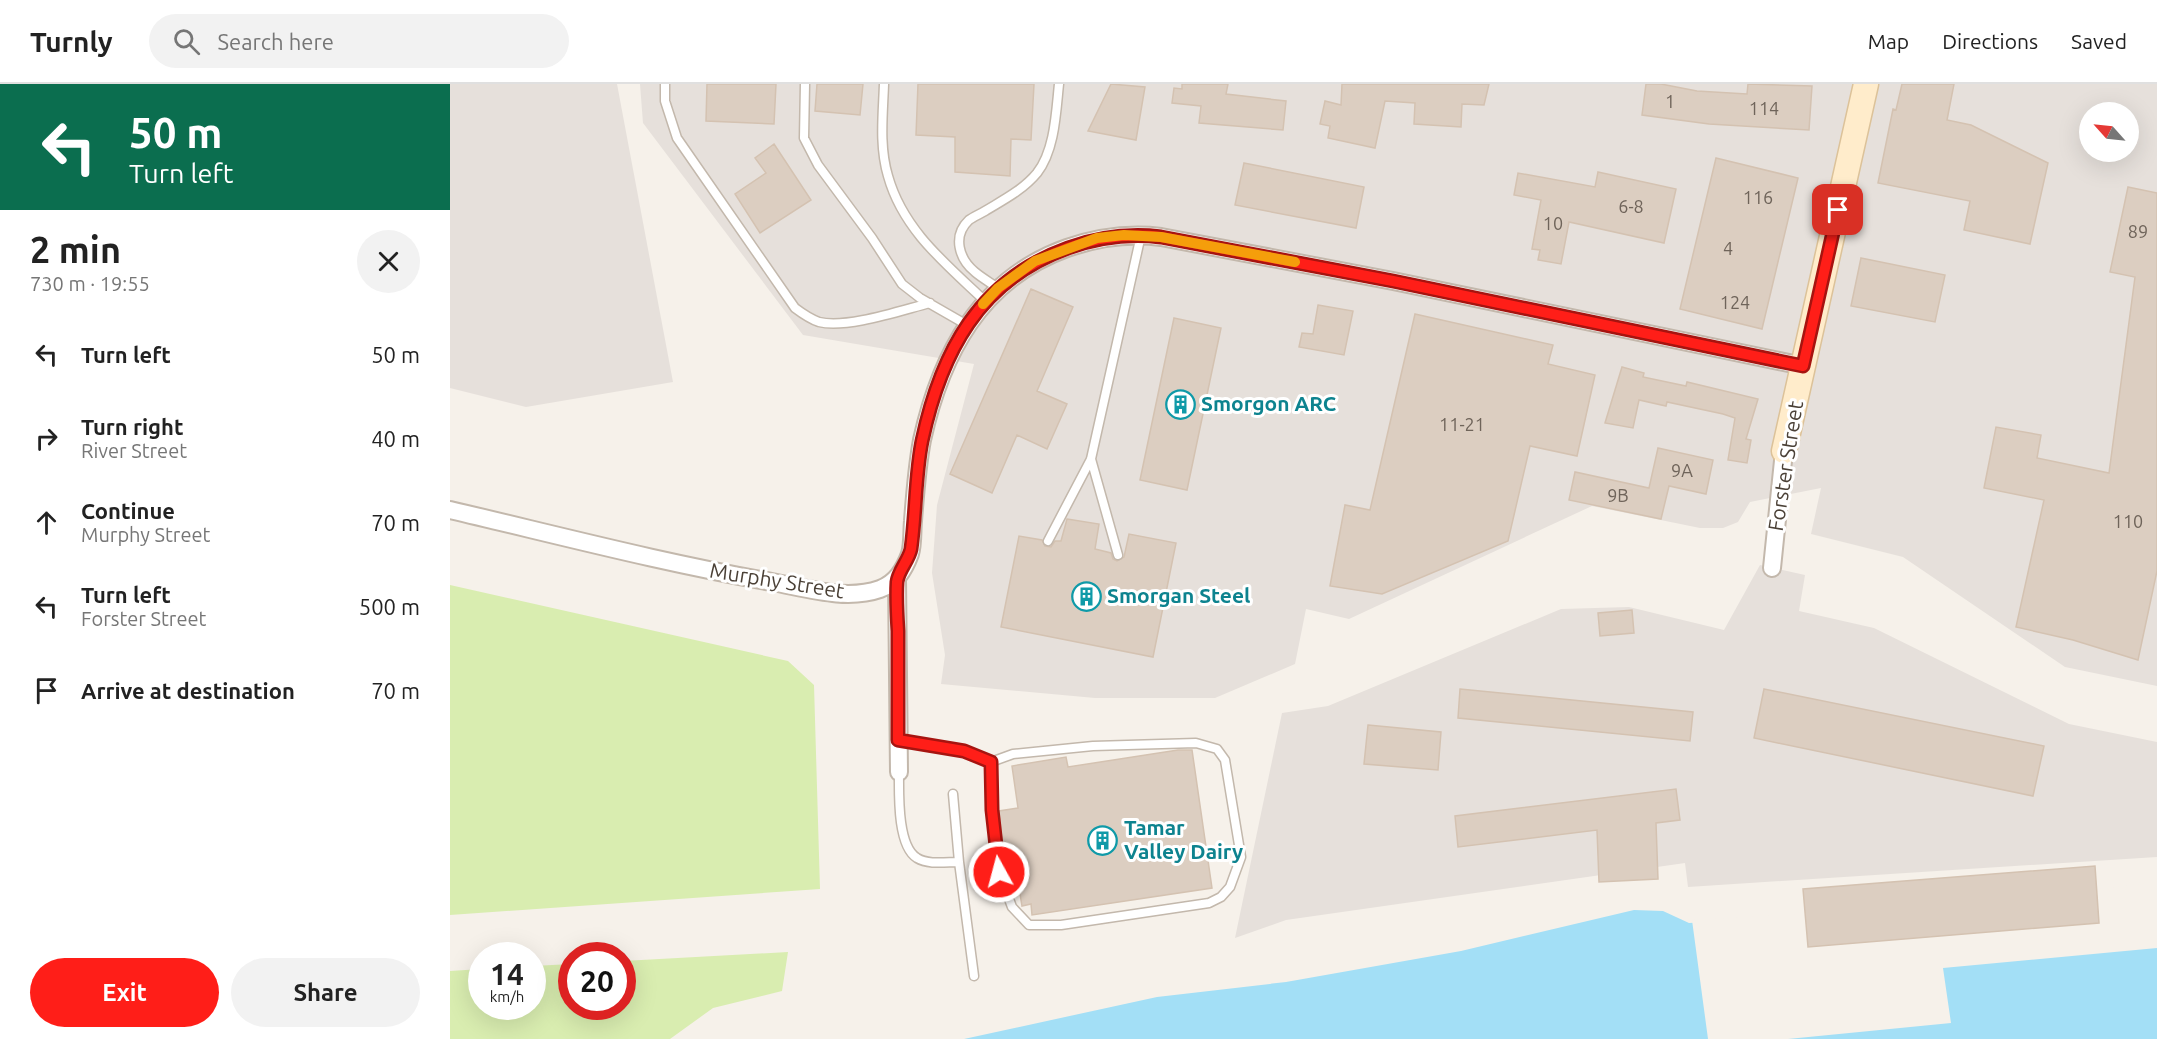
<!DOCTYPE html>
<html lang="en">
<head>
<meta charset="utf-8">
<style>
  :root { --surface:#fff; --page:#f2f2f2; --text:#222; --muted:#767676; --line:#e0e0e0; --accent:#ff1e18 }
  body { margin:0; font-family:Ubuntu,sans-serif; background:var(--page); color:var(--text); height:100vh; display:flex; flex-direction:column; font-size:22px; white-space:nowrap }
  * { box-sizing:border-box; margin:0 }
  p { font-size:20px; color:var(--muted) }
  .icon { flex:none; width:33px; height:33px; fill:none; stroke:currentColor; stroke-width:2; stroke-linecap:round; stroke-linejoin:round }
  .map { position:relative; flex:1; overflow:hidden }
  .details { display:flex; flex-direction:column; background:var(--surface); width:450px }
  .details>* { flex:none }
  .hud { background:#0b6e4f; color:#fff; overflow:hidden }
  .needle { width:39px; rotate:297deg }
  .controls { position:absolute; left:1629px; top:18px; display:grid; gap:12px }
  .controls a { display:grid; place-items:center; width:60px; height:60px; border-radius:50%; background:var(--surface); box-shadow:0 6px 24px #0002; font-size:30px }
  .speed { position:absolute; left:18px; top:858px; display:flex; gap:12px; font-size:30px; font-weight:700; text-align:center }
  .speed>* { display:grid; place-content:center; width:78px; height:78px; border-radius:50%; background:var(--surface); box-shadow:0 6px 24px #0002; line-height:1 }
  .speed small { font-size:15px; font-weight:400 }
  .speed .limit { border:9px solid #d22; background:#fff; color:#111 }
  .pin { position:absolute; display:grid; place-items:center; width:51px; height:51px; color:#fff; margin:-26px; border-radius:12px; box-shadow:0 3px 9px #0006 }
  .me { position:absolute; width:66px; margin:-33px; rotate:353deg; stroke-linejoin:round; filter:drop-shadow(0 0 4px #0008) }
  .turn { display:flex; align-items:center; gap:21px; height:126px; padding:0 30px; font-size:27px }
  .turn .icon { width:78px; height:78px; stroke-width:2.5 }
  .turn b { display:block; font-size:42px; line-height:51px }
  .round { display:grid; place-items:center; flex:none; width:63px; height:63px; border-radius:32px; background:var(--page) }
  .summary { display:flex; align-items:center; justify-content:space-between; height:102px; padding:0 30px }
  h1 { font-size:36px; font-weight:700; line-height:45px }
  .button { display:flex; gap:12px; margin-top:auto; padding:12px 30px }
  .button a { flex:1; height:69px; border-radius:36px; background:var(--accent); color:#fff; font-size:24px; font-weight:700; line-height:69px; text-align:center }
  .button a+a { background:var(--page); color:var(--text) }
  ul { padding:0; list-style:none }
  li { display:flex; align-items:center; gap:18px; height:84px; padding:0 30px }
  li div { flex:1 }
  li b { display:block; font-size:22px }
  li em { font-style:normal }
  header { display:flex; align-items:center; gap:36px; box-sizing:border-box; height:84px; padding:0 30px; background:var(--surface); border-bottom:2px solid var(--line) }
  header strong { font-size:28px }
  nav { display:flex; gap:33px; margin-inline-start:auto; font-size:21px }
  .search { width:420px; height:54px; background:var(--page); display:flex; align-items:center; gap:15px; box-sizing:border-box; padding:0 21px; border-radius:33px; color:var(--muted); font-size:22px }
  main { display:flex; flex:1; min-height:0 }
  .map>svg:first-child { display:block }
  .industrial { fill:#e6e0db; fill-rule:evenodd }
  .green { fill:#d9edb0 }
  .water { fill:#a3dff6 }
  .pier { fill:#f6f1ea }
  .building { fill:#dccec1; stroke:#d4c2b1; stroke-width:1.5 }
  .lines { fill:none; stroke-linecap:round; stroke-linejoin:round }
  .lane-casing { stroke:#c3b8ac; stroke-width:11 }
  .street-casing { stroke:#c3b8ac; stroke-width:20 }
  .secondary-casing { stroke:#dcc299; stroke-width:27 }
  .lane { stroke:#fff; stroke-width:8 }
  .street { stroke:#fff; stroke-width:16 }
  .secondary { stroke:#ffeccb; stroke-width:24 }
  .route-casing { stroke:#a61410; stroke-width:15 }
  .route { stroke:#ff1e18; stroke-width:10 }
  .slow { stroke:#f59e0b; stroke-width:10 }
  .labels { text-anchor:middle; stroke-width:6; stroke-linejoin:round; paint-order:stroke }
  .number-label { font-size:18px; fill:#6f645a }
  .culture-label { font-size:21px; font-weight:bold; fill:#0d838f; stroke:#fff; text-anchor:start }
  .street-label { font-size:21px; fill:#4b4137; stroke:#fff }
</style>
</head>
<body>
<header>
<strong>Turnly</strong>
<div class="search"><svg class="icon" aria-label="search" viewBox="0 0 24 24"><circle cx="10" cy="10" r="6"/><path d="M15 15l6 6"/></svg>Search here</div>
<nav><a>Map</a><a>Directions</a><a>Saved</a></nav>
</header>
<main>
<section class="details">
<div class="hud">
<div class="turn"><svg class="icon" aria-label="left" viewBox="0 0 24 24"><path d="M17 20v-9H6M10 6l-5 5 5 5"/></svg><div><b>50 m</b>Turn left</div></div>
</div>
<div class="summary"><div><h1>2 min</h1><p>730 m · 19:55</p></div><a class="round"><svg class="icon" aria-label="close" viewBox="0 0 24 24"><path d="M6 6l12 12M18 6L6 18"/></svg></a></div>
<ul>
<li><svg class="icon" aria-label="left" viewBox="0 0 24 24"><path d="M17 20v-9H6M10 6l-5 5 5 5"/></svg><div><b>Turn left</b></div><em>50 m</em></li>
<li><svg class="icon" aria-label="right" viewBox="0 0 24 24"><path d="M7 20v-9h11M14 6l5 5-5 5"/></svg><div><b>Turn right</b><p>River Street</p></div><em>40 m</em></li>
<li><svg class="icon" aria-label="ahead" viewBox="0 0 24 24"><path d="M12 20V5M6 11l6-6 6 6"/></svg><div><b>Continue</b><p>Murphy Street</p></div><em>70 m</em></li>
<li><svg class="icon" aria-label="left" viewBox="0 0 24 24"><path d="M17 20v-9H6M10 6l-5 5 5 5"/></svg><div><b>Turn left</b><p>Forster Street</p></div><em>500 m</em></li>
<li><svg class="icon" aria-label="arrive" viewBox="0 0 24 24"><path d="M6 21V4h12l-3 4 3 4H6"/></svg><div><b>Arrive at destination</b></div><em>70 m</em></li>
</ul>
<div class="button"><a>Exit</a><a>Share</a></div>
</section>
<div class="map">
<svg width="1707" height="955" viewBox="0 0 1707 955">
  <rect width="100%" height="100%" fill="#f6f1ea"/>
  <!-- industrial -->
  <path class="industrial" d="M0,0H167L223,298L76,323L0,304Z
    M190,0H1707V602L1615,583L1453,473L1361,450L1371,404L1300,418L1288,438L1273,444H1250L1142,422L899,535L856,525L845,580L765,614H645L491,600L495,571L482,489L487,421L524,280L353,251L193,39ZM1640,28H1678V68H1640Z
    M1310,481L1355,491L1349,527L1424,544L1619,640L1707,658V773L1238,803L1235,779L836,836L785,854L832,629L878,622L1111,525L1179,523L1274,546Z"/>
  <!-- green -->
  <path class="green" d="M0,501L338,577L364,601L370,805L0,831Z
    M338,868L332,907L263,924L220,955H0V887L31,885L32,922H82L83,882L121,880L122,922H172L173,877Z"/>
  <!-- water -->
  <path class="water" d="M1707,801V955H514L707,913L836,898L1011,867L1184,826L1213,827L1239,839L1513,824Z"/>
  <!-- pier -->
  <path class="pier" d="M1707,798V864L1493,884L1501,939L1338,955H1258L1242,836L1513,821Z"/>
  <!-- building -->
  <path class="building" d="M257,0H326L324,40L256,37Z
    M367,0H413L410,31L365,27Z
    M468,0H584L581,56L561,55L560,92L505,88V53L466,51Z
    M661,0L695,3L686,56L638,47Z
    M732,0H778L776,10L836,17L833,46L749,39L751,22L722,19L724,4L732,5Z
    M892,0H1039L1034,21L1012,20L1011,43L964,40L965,19L935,17L925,64L878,54L880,42L870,40L875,17L891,21Z
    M1196,0H1211L1247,7L1297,10L1298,0L1362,2L1359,46L1259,40L1192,31Z
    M1452,0H1504L1497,36L1521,41L1598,79L1580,160L1514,146L1520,117L1428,99L1443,25L1446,26Z
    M324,60L361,116L310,149L285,110L316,89L305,74Z
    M1266,74L1348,94L1312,245L1230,225Z
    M794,79L914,103L906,144L785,121Z
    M1148,88L1226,105L1214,159L1119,138L1111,180L1088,176L1090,166L1082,165L1091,116L1064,111L1068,89L1145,103Z
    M1678,103L1707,109V487L1688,576L1623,556L1566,543L1594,416L1534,404L1546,343L1591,351L1587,374L1659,389L1685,193L1660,188Z
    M1411,174L1495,191L1485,238L1401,222Z
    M581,205L623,223L587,307L617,320L597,365L567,351L542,409L500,390Z
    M868,221L903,227L894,271L849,263L852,249L863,250Z
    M965,230L1103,261L1098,280L1145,291L1127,372L1080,362L1058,457L932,510L880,502L895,421L920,426Z
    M724,234L771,244L737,406L690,396Z
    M1172,283L1194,289L1193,293L1236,302L1237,298L1308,315L1296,355L1301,356L1297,379L1278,376L1285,334L1273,330L1217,318L1216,322L1189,316L1183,344L1155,339Z
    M1208,364L1263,376L1256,410L1219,402L1211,435L1119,416L1125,388L1199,404Z
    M617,435L649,440L645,465L661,469L663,475L667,477L674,473L679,450L726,459L703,573L551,543L569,452L592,456L595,462L601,463L605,457H611Z
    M1182,526L1184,549L1150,552L1148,529Z
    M1010,605L1243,628L1240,657L1008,634Z
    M1314,605L1594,662L1583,712L1304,654Z
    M918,641L991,648L988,686L914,680Z
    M728,666H742L762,804L582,831L581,820L572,822L566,785L555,787L549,727L568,724L562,682L616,673L618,683Z
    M1226,705L1230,736L1206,739L1208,795L1149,798L1147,746L1008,763L1005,732Z
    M1645,782L1649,839L1358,863L1353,805Z"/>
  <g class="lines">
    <defs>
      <path id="lane" d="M215,0V17L227,54L345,224C353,230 360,235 369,238C397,245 452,226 480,219
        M355,0L354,54L368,81L422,154L452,200L470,214L517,241
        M434,0C433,30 429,62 438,92C453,146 496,180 535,217
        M548,204C541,199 532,194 525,188C509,175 502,152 519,136C523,133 530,130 535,127C553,116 573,106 587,89C605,66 606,28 609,0
        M641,375L668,471
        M598,457L641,375L691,151
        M449,656L514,667L541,678L542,726L549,788L562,823L579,841H611L759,819L771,813L780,803L791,773L775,676L767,665L746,659L643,662L563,670L541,678
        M449,688C449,709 447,762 467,774C478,781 496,778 509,778
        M503,710L509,778L524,892"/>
      <path id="street" d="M0,426C107,451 213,479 322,498C356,504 396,517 430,505C446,499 454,486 460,470C463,460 462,447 463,437C465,410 467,383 472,356C491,270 530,195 617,164C649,153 678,149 711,153L943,197L1353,282
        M1322,484L1334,367
        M447,494L449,688"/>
      <path id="secondary" d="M1334,367L1416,0"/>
    </defs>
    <!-- lane casing -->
    <use href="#lane" class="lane-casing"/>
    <!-- street casing -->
    <use href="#street" class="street-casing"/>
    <!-- secondary casing -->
    <use href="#secondary" class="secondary-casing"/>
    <!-- lane -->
    <use href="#lane" class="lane"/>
    <!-- street -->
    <use href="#street" class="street"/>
    <!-- secondary -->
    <use href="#secondary" class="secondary"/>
  </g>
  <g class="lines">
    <defs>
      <path id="route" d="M549,788L542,726L541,678L514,667L448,656C448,620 448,584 448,547C447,531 446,514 447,498C448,487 459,476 461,465C466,429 465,392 472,357C491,268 529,196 618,164C649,153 678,149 711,153L943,197L1353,282L1388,126"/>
    </defs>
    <!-- route casing -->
    <use href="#route" class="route-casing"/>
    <!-- route -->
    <use href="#route" class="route"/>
    <!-- slow -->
    <path class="slow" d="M533,220L548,204L585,177L647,154L674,151L711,153L845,178"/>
  </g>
  <!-- icons -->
  <defs>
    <symbol id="building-ring" viewBox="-11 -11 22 22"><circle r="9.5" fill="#fff" stroke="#0f9aa8" stroke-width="1.5"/><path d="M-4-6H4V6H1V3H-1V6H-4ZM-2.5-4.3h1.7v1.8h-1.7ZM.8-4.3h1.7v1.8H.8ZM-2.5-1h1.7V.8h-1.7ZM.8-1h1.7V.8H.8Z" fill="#0f9aa8"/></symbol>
  </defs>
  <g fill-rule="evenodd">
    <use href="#building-ring" x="714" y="304" width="33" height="33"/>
    <use href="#building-ring" x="620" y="496" width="33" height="33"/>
    <use href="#building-ring" x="636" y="740" width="33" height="33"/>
  </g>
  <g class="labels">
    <!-- number labels -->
    <g class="number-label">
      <text x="1220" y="24">1</text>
      <text x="1314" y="31">114</text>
      <text x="1308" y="120">116</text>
      <text x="1181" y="129">6-8</text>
      <text x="1103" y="146">10</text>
      <text x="1688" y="154">89</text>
      <text x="1278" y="171">4</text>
      <text x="1285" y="225">124</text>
      <text x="1012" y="347">11-21</text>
      <text x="1232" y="393">9A</text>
      <text x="1168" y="418">9B</text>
      <text x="1678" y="444">110</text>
    </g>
    <!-- culture labels -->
    <g class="culture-label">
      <text x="751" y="327">Smorgon ARC</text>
      <text x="657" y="519">Smorgan Steel</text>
      <text x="674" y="751">Tamar<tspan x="674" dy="24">Valley Dairy</tspan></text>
    </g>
    <!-- street labels -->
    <g class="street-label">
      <text transform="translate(1336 382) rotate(-81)" y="7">Forster Street</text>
      <text transform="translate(327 497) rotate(9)" y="7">Murphy Street</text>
    </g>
  </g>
</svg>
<div class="controls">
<a><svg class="needle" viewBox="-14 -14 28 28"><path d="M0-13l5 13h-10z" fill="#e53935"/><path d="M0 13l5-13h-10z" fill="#767676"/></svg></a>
</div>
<div class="speed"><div>14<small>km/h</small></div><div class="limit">20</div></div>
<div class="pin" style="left:1388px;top:126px;background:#d93025"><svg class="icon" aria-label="arrive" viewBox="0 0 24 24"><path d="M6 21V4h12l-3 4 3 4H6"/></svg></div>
<svg class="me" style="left:549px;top:788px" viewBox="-20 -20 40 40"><circle r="17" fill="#ff1e18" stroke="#fff" stroke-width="3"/><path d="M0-11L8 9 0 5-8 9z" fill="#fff"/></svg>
</div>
</main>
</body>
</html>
